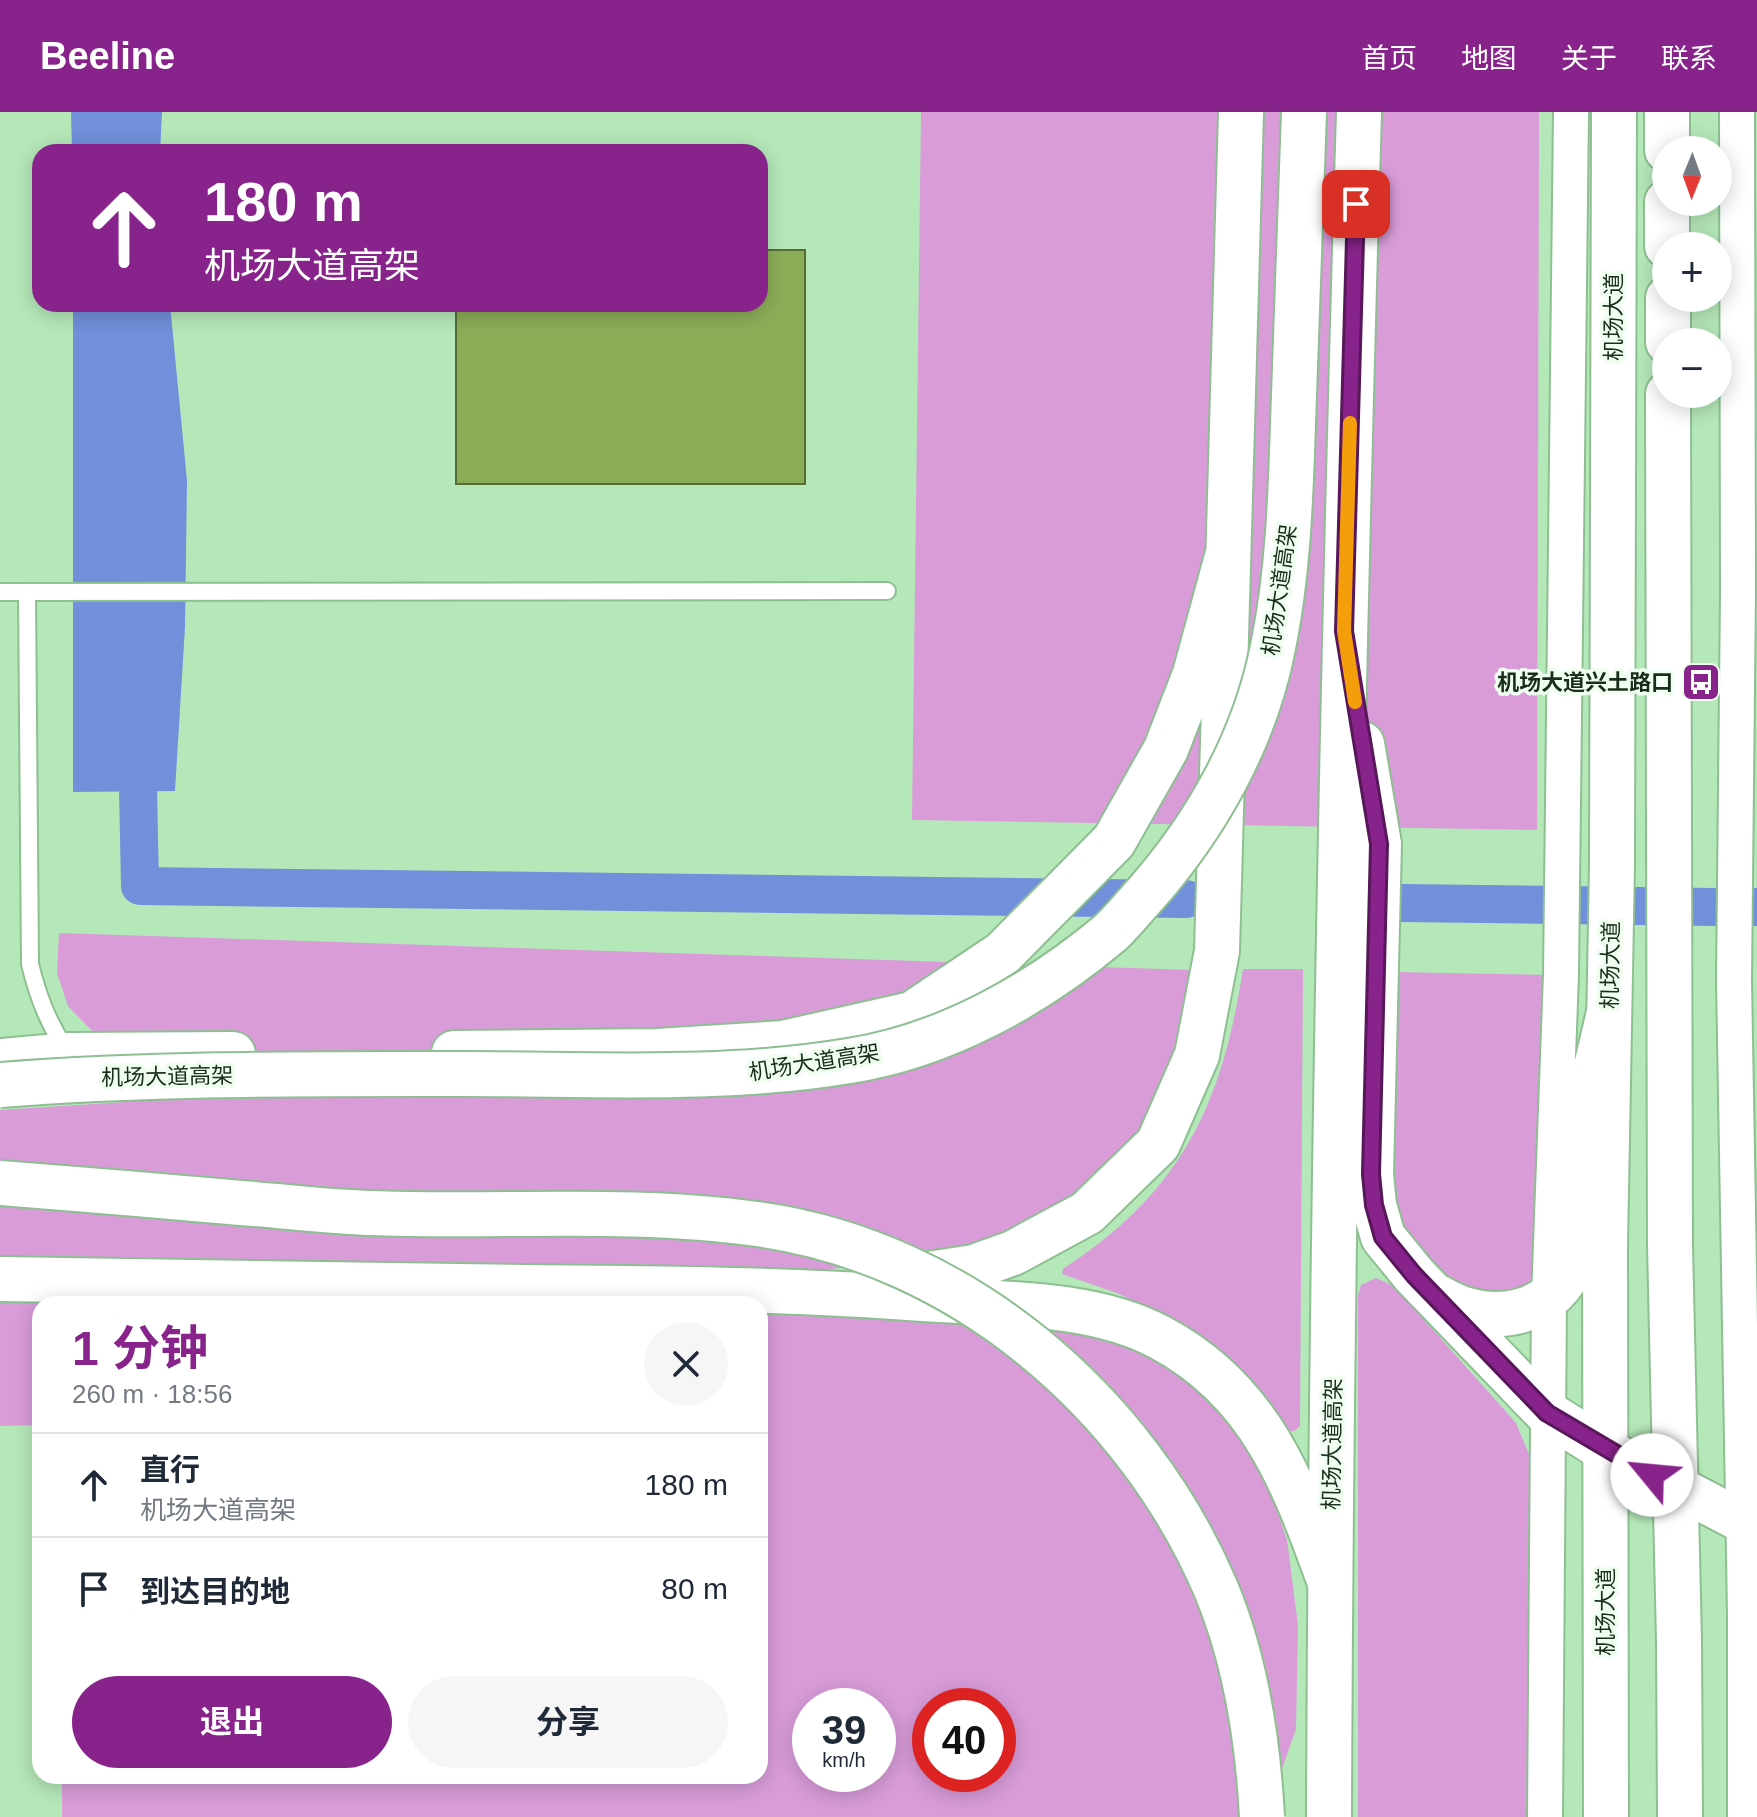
<!DOCTYPE html>
<html lang="zh">
<head>
<meta charset="utf-8">
<style>
  :root { --surface:#fff; --page:#f6f6f7; --text:#1f2937; --muted:#747a83; --line:#e0e1e3; --accent:#88238b }
  body { margin:0; font-family:Arial,"Noto Sans SC",sans-serif; background:var(--page); color:var(--text); height:100vh; display:flex; flex-direction:column; font-size:30px; white-space:nowrap }
  * { box-sizing:border-box; margin:0 }
  p { font-size:26px; color:var(--muted) }
  .icon { flex:none; width:44px; height:44px; fill:none; stroke:currentColor; stroke-width:2; stroke-linecap:round; stroke-linejoin:round }
  .map { position:relative; flex:1; overflow:hidden }
  .details { position:absolute; left:32px; top:1184px; width:736px; height:488px; display:flex; flex-direction:column; background:var(--surface); border-radius:24px; box-shadow:0 4px 20px #0003 }
  .details>* { flex:none }
  .guide { position:absolute; left:32px; top:32px; width:736px; height:168px; border-radius:24px; box-shadow:0 4px 20px #0003; background:#88238b; color:#fff; overflow:hidden }
  .needle { width:52px; rotate:181deg }
  .controls { position:absolute; left:1652px; top:24px; display:grid; gap:16px }
  .controls a { display:grid; place-items:center; width:80px; height:80px; border-radius:50%; background:var(--surface); box-shadow:0 4px 20px #0003; font-size:40px }
  .speed { position:absolute; left:792px; top:1576px; display:flex; gap:16px; font-size:40px; font-weight:700; text-align:center }
  .speed>* { display:grid; place-content:center; width:104px; height:104px; border-radius:50%; background:var(--surface); box-shadow:0 4px 20px #0003; line-height:1 }
  .speed small { font-size:20px; font-weight:400 }
  .speed .limit { border:12px solid #d22; background:#fff; color:#111 }
  .pin { position:absolute; display:grid; place-items:center; width:68px; height:68px; color:#fff; margin:-34px; border-radius:16px; box-shadow:0 4px 12px #0006 }
  .me { position:absolute; width:88px; margin:-44px; rotate:298deg; stroke-linejoin:round; filter:drop-shadow(0 0 6px #0008) }
  .turn { display:flex; align-items:center; gap:28px; height:168px; padding:0 40px; font-size:36px }
  .turn .icon { width:104px; height:104px; stroke-width:2.5 }
  .turn b { display:block; font-size:56px; line-height:68px }
  .round { display:grid; place-items:center; flex:none; width:84px; height:84px; border-radius:42px; background:var(--page) }
  .headline { display:flex; align-items:center; justify-content:space-between; height:136px; padding:0 40px }
  h1 { font-size:48px; font-weight:700; line-height:60px; color:var(--accent) }
  .cta { display:flex; gap:16px; margin-top:auto; padding:16px 40px }
  .cta a { flex:1; height:92px; border-radius:48px; background:var(--accent); color:#fff; font-size:32px; font-weight:700; line-height:92px; text-align:center }
  .cta a+a { background:var(--page); color:var(--text) }
  ul { padding:0; list-style:none }
  li { display:flex; align-items:center; gap:24px; height:104px; padding:0 40px; border-top:2px solid var(--line) }
  li div { flex:1 }
  li b { display:block; font-size:30px }
  li em { font-style:normal }
  header { display:flex; align-items:center; gap:48px; box-sizing:border-box; height:112px; padding:0 40px; background:var(--accent); color:#fff }
  header strong { font-size:38px }
  nav { display:flex; gap:44px; margin-inline-start:auto; font-size:28px }
  .map>svg:first-child { display:block }
  .green { fill:#d99cd9; fill-rule:evenodd }
  .water { fill:#718fdb }
  .lines { fill:none; stroke-linecap:round; stroke-linejoin:round }
  .canal { stroke:#718fdb; stroke-width:38 }
  .building { fill:#8cad58; stroke:#576c36; stroke-width:2 }
  .service-casing { stroke:#8dbf91; stroke-width:20 }
  .minor-casing { stroke:#8dbf91; stroke-width:38 }
  .tertiary-casing { stroke:#8dbf91; stroke-width:46 }
  .secondary-casing { stroke:#8dbf91; stroke-width:48 }
  .primary-casing { stroke:#8dbf91; stroke-width:48 }
  .trunk-casing { stroke:#8dbf91; stroke-width:48 }
  .service { stroke:#fff; stroke-width:16 }
  .minor { stroke:#fff; stroke-width:34 }
  .tertiary { stroke:#fff; stroke-width:42 }
  .secondary { stroke:#fff; stroke-width:44 }
  .primary { stroke:#fff; stroke-width:44 }
  .trunk { stroke:#fff; stroke-width:44 }
  .trunk-bridge-casing { stroke:#8dbf91; stroke-width:48; stroke-linecap:butt }
  .trunk-bridge { stroke:#fff; stroke-width:44 }
  .route-casing { stroke:#58175a; stroke-width:20 }
  .route { stroke:#88238b; stroke-width:14 }
  .slow { stroke:#f59e0b; stroke-width:14 }
  .labels { text-anchor:middle; stroke-width:7; stroke-linejoin:round; paint-order:stroke }
  .street-label { font-size:22px; fill:#1a2d1c; stroke:#effef0 }
  .poi-label { font-size:22px; font-weight:bold; fill:#1a2d1c; stroke:#effef0; text-anchor:end }
</style>
</head>
<body>
<header>
<strong>Beeline</strong>
<nav><a>首页</a><a>地图</a><a>关于</a><a>联系</a></nav>
</header>
<div class="map">
<svg width="1757" height="1705" viewBox="0 0 1757 1705">
  <rect width="100%" height="100%" fill="#b5e8b9"/>
  <!-- green -->
  <path class="green" d="M921,0H1539L1537,718L912,708Z
    M59,821L1192,858L1189,909L1154,992L1131,1030L1082,1085L967,1144L799,1160L0,1152V998L125,990L123,933L94,921L68,894L57,861Z
    M1243,857H1303L1300,1314L1294,1319H1289L1270,1291L1254,1276L1160,1202L1117,1181L1062,1162L1063,1157C1181,1080 1222,994 1243,857Z
    M1394,860L1547,863L1538,1157L1528,1174L1494,1191L1447,1172L1390,1102Z
    M1376,1166L1394,1174L1516,1311L1533,1352L1536,1705H1358V1183L1361,1173Z
    M0,1185L321,1192H40V1313L0,1314Z
    M760,1192L1052,1206L1168,1249L1228,1299L1264,1361L1287,1428L1298,1513L1296,1617L1265,1705H62V1664H760ZM810,1594H878V1662H810ZM930,1594H998V1662H930Z"/>
  <!-- water -->
  <path class="water" d="M71,0H162L160,40H72Z
    M73,192H170L187,369L185,515L175,679L73,680Z"/>
  <g class="lines">
    <!-- canal -->
    <path class="canal" d="M137,627L140,774L1186,787
      M1400,791L1714,795
      M1755,795H1757"/>
  </g>
  <!-- building -->
  <path class="building" d="M760,138H805V372H456V192H760Z"/>
  <g class="lines">
    <defs>
      <path id="service" d="M0,480L887,479
        M27,480L30,852C38,885 48,910 66,938"/>
      <path id="minor" d="M1737,0L1738,480L1734,868L1745,1503V1705
        M1545,1705L1549,1186L1561,863L1571,0"/>
      <path id="tertiary" d="M1606,1338L1757,1417"/>
      <path id="secondary" d="M454,941L658,939L783,931L912,902L1003,841L1114,729L1166,637L1195,562L1228,441
        M0,949L69,943L233,942
        M0,1167C175,1170 350,1172 524,1175C657,1176 790,1177 923,1187C999,1192 1093,1189 1161,1226C1260,1279 1293,1369 1329,1468
        M896,1167L974,1155L1013,1141L1087,1101L1158,1032L1197,943L1217,839L1241,0"/>
      <path id="primary" d="M1667,0V38
        M1667,90V134
        M1668,186V230
        M1668,282L1670,1133L1679,1529L1680,1705
        M1606,1705L1605,1135L1612,752L1614,0"/>
      <path id="trunk" d="M1362,632L1379,732L1371,1062L1374,1093L1383,1125L1414,1163L1547,1301L1606,1338
        M1440,1186C1489,1216 1558,1205 1575,1144C1582,1116 1576,1069 1579,1039C1585,993 1599,946 1609,900
        M1329,1705C1331,1137 1342,568 1359,0"/>
    </defs>
    <!-- service casing -->
    <use href="#service" class="service-casing"/>
    <!-- minor casing -->
    <use href="#minor" class="minor-casing"/>
    <!-- tertiary casing -->
    <use href="#tertiary" class="tertiary-casing"/>
    <!-- secondary casing -->
    <use href="#secondary" class="secondary-casing"/>
    <!-- primary casing -->
    <use href="#primary" class="primary-casing"/>
    <!-- trunk casing -->
    <use href="#trunk" class="trunk-casing"/>
    <!-- service -->
    <use href="#service" class="service"/>
    <!-- minor -->
    <use href="#minor" class="minor"/>
    <!-- tertiary -->
    <use href="#tertiary" class="tertiary"/>
    <!-- secondary -->
    <use href="#secondary" class="secondary"/>
    <!-- primary -->
    <use href="#primary" class="primary"/>
    <!-- trunk -->
    <use href="#trunk" class="trunk"/>
    <defs>
      <path id="trunk-bridge" d="M0,973C155,961 310,962 465,962C593,962 723,970 849,949C945,934 1036,883 1110,821C1122,810 1133,796 1144,784C1206,714 1255,628 1273,535C1290,452 1291,368 1294,283C1297,189 1301,94 1304,0
        M0,1071C80,1077 161,1084 241,1091C284,1094 327,1100 370,1101C498,1106 629,1094 757,1112C961,1140 1136,1290 1216,1477C1246,1549 1258,1628 1262,1705"/>
    </defs>
    <!-- trunk-bridge casing -->
    <use href="#trunk-bridge" class="trunk-bridge-casing"/>
    <!-- trunk-bridge -->
    <use href="#trunk-bridge" class="trunk-bridge"/>
  </g>
  <g class="lines">
    <defs>
      <path id="route" d="M1356,92L1344,519L1379,732L1371,1062L1374,1093L1383,1125L1414,1163L1547,1301L1652,1363"/>
    </defs>
    <!-- route casing -->
    <use href="#route" class="route-casing"/>
    <!-- route -->
    <use href="#route" class="route"/>
    <!-- slow -->
    <path class="slow" d="M1350,311L1344,519L1355,590"/>
  </g>
  <!-- icons -->
  <defs>
    <symbol id="bus-square" viewBox="-11 -11 22 22"><rect x="-9" y="-9" width="18" height="18" rx="4" fill="#88238b" stroke="#effef0"/><path d="M-5-6H5V4H4V6H2V4H-2V6H-4V4H-5ZM-3.5-4V0h7V-4ZM-3.5 1.2v1.5H-2V1.2ZM2 1.2v1.5H3.5V1.2Z" fill="#fff"/></symbol>
  </defs>
  <g fill-rule="evenodd">
    <use href="#bus-square" x="1679" y="548" width="44" height="44"/>
  </g>
  <g class="labels">
    <!-- street labels -->
    <g class="street-label">
      <text transform="translate(1613 205) rotate(-90)" y="8">机场大道</text>
      <text transform="translate(1279 478) rotate(-82)" y="8">机场大道高架</text>
      <text transform="translate(1610 853) rotate(-89)" y="8">机场大道</text>
      <text transform="translate(814 950) rotate(-9)" y="8">机场大道高架</text>
      <text transform="translate(167 964) rotate(-1)" y="8">机场大道高架</text>
      <text transform="translate(1332 1332) rotate(-89)" y="8">机场大道高架</text>
      <text transform="translate(1605 1500) rotate(-90)" y="8">机场大道</text>
    </g>
    <!-- poi labels -->
    <g class="poi-label">
      <text x="1673" y="578">机场大道兴土路口</text>
    </g>
  </g>
</svg>
<div class="controls">
<a><svg class="needle" viewBox="-14 -14 28 28"><path d="M0-13l5 13h-10z" fill="#e53935"/><path d="M0 13l5-13h-10z" fill="#747a83"/></svg></a>
<a>+</a>
<a>−</a>
</div>
<div class="speed"><div>39<small>km/h</small></div><div class="limit">40</div></div>
<div class="pin" style="left:1356px;top:92px;background:#d93025"><svg class="icon" aria-label="arrive" viewBox="0 0 24 24"><path d="M6 21V4h12l-3 4 3 4H6"/></svg></div>
<svg class="me" style="left:1652px;top:1363px" viewBox="-20 -20 40 40"><circle r="19" fill="#fff"/><path d="M0-13L10 11 0 6-10 11z" fill="#88238b"/></svg>
<div class="guide">
<div class="turn"><svg class="icon" aria-label="ahead" viewBox="0 0 24 24"><path d="M12 20V5M6 11l6-6 6 6"/></svg><div><b>180 m</b>机场大道高架</div></div>
</div>
<section class="details">
<div class="headline"><div><h1>1 分钟</h1><p>260 m · 18:56</p></div><a class="round"><svg class="icon" aria-label="close" viewBox="0 0 24 24"><path d="M6 6l12 12M18 6L6 18"/></svg></a></div>
<ul>
<li><svg class="icon" aria-label="ahead" viewBox="0 0 24 24"><path d="M12 20V5M6 11l6-6 6 6"/></svg><div><b>直行</b><p>机场大道高架</p></div><em>180 m</em></li>
<li><svg class="icon" aria-label="arrive" viewBox="0 0 24 24"><path d="M6 21V4h12l-3 4 3 4H6"/></svg><div><b>到达目的地</b></div><em>80 m</em></li>
</ul>
<div class="cta"><a>退出</a><a>分享</a></div>
</section>
</div>
</body>
</html>
